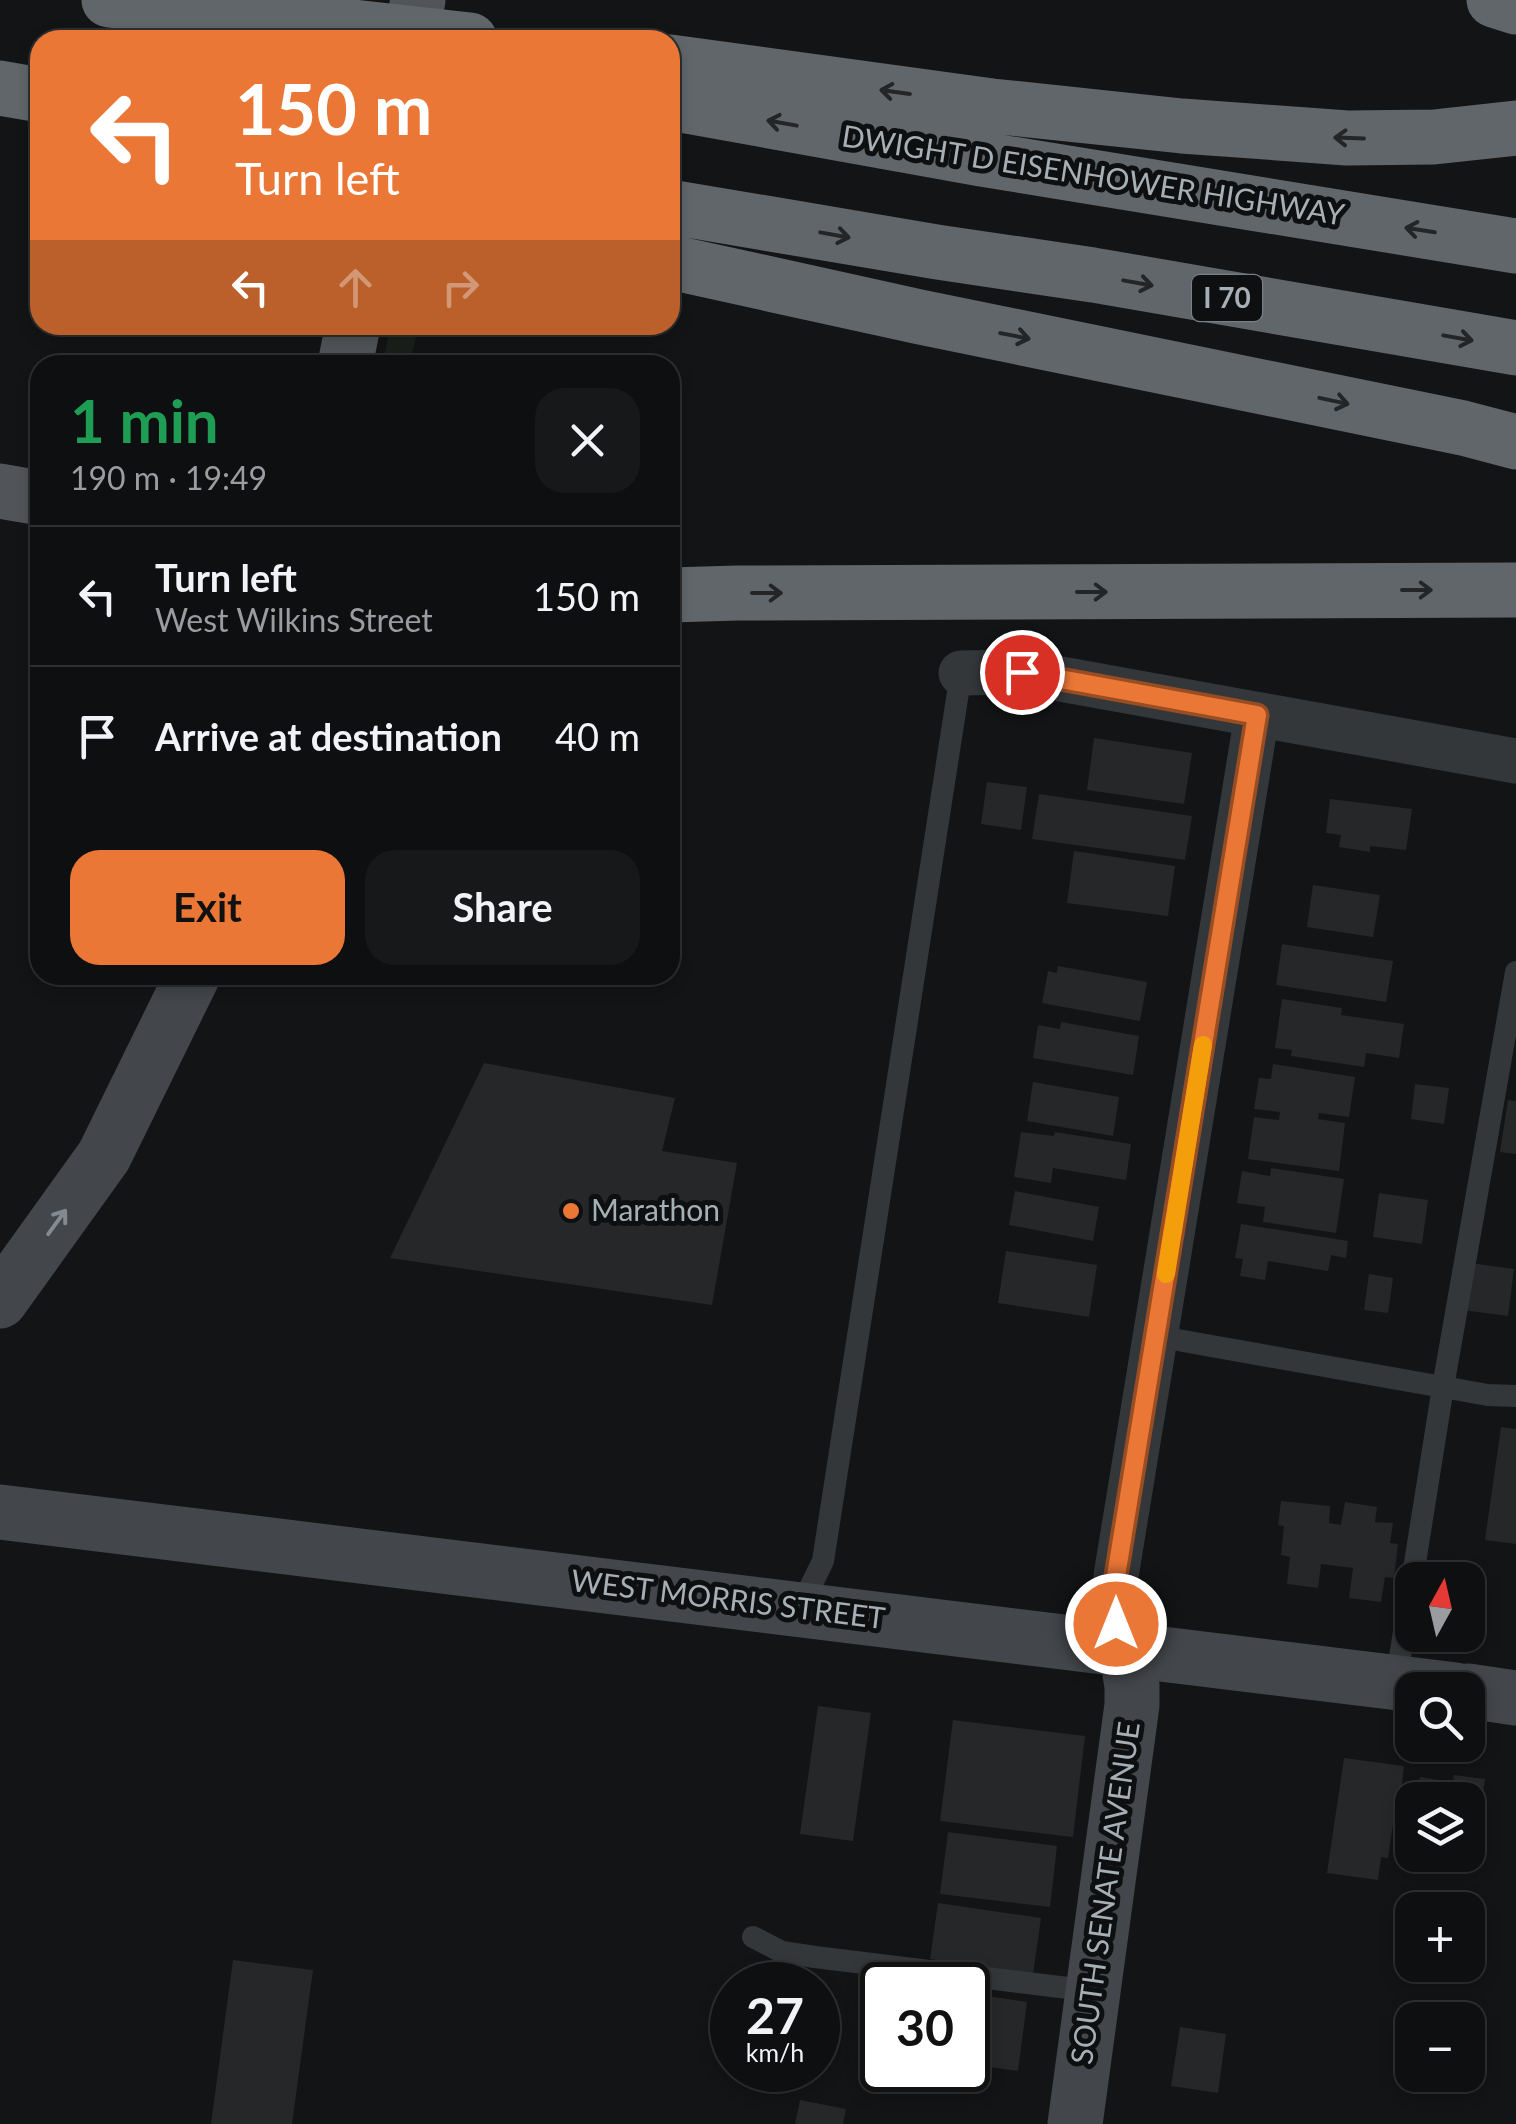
<!DOCTYPE html>
<html lang="en">
<head>
<meta charset="utf-8">
<style>
  :root { --surface:#0e0f10; --page:#171819; --text:#f1f3f6; --muted:#9b9c9f; --line:#2e2f30; --accent:#ea7736 }
  body { margin:0; font-family:Lato,sans-serif; background:var(--page); color:var(--text); height:100vh; display:flex; flex-direction:column; font-size:38px; white-space:nowrap }
  * { box-sizing:border-box; margin:0 }
  p { font-size:32px; color:var(--muted) }
  .icon { flex:none; width:55px; height:55px; fill:none; stroke:currentColor; stroke-width:2; stroke-linecap:round; stroke-linejoin:round }
  .map { position:relative; flex:1; overflow:hidden }
  .side { position:absolute; left:30px; top:355px; width:650px; height:630px; display:flex; flex-direction:column; background:var(--surface); border-radius:30px; box-shadow:0 5px 15px #0003,0 0 0 2px var(--line) }
  .side>* { flex:none }
  .banner { position:absolute; left:30px; top:30px; width:650px; height:305px; border-radius:30px; box-shadow:0 5px 15px #0003,0 0 0 2px var(--line); background:#ea7736; color:#fff; overflow:hidden }
  .needle { width:65px; rotate:8deg }
  .controls { position:absolute; left:1395px; top:1562px; display:grid; gap:20px }
  .controls a { display:grid; place-items:center; width:90px; height:90px; border-radius:20px; background:var(--surface); box-shadow:0 5px 15px #0003,0 0 0 2px var(--line); font-size:50px }
  .speed { position:absolute; left:710px; top:1962px; display:flex; gap:20px; font-size:50px; font-weight:700; text-align:center }
  .speed>* { display:grid; place-content:center; width:130px; height:130px; border-radius:50%; background:var(--surface); box-shadow:0 5px 15px #0003,0 0 0 2px var(--line); line-height:1 }
  .speed small { font-size:25px; font-weight:400 }
  .speed .limit { border:5px solid #111; border-radius:15px; background:#fff; color:#111 }
  .pin { position:absolute; display:grid; place-items:center; width:85px; height:85px; color:#fff; margin:-42px; border:5px solid #fff; border-radius:50%; box-shadow:0 2px 10px #0007 }
  .me { position:absolute; width:110px; margin:-55px; rotate:0deg; stroke-linejoin:round; filter:drop-shadow(0 0 8px #0008) }
  .turn { display:flex; align-items:center; gap:35px; height:210px; padding:0 40px; font-size:45px }
  .turn .icon { width:130px; height:130px; stroke-width:2.5 }
  .turn b { display:block; font-size:70px; line-height:85px }
  .lanes { display:flex; align-items:center; height:95px; padding:0 40px; background:#0003; justify-content:center; gap:50px; direction:ltr }
  .lanes .off { opacity:.35 }
  .round { display:grid; place-items:center; flex:none; width:105px; height:105px; border-radius:30px; background:var(--page) }
  .overview { display:flex; align-items:center; justify-content:space-between; height:170px; padding:0 40px }
  h1 { font-size:60px; font-weight:700; line-height:75px; color:#1e9e55 }
  .primary-button { display:flex; gap:20px; margin-top:auto; padding:20px 40px }
  .primary-button a { flex:1; height:115px; border-radius:30px; background:var(--accent); color:#111; font-size:40px; font-weight:700; line-height:115px; text-align:center }
  .primary-button a+a { background:var(--page); color:var(--text) }
  ul { padding:0; list-style:none }
  li { display:flex; align-items:center; gap:30px; height:140px; padding:0 40px; border-top:2px solid var(--line) }
  li div { flex:1 }
  li b { display:block; font-size:38px }
  li em { font-style:normal }
  .map>svg:first-child { display:block }
  .green { fill:#1b201a }
  .building { fill:#262729 }
  .lines { fill:none; stroke-linecap:round; stroke-linejoin:round }
  .lane { stroke:#34373a; stroke-width:22 }
  .street { stroke:#34373a; stroke-width:45 }
  .secondary { stroke:#43464a; stroke-width:55 }
  .primary { stroke:#515559; stroke-width:55 }
  .highway { stroke:#61666b; stroke-width:55 }
  .highway-bridge { stroke:#61666b; stroke-width:55 }
  .oneway { stroke:#232527 }
  .oneway2 { stroke:#838a90 }
  .route-casing { stroke:#984d23; stroke-width:25 }
  .route { stroke:#ea7736; stroke-width:18 }
  .slow { stroke:#f59e0b; stroke-width:18 }
  .poi-dot { fill:#ea7736; stroke:#0e0f10; stroke-width:4 }
  .labels { text-anchor:middle; stroke-width:10; stroke-linejoin:round; paint-order:stroke }
  .shield { fill:#0e0f10; stroke:#787f84; stroke-width:2.5 }
  .shield-label { font-size:28px; font-weight:bold; fill:#a5afb5 }
  .street-label { font-size:30px; fill:#a5afb5; stroke:#0e0f10 }
  .poi-label { font-size:30px; fill:#a5afb5; stroke:#0e0f10; text-anchor:start }
</style>
</head>
<body>
<div class="map">
<svg width="1516" height="2124" viewBox="0 0 1516 2124">
  <rect width="100%" height="100%" fill="#131415"/>
  <!-- green -->
  <path class="green" d="M390,325H420L408,365H383Z"/>
  <!-- building -->
  <path class="building" d="M1094,738L1192,753L1184,804L1087,790Z
    M987,782L1027,787L1021,830L981,824Z
    M1039,794L1192,816L1185,860L1032,839Z
    M1330,799L1412,809L1406,850L1370,846V852L1339,847L1341,835L1326,833Z
    M1074,851L1175,866L1168,916L1067,903Z
    M1313,885L1380,895L1373,937L1307,927Z
    M1282,944L1393,961L1386,1002L1276,985Z
    M1058,966L1147,982L1140,1021L1042,1003L1048,971L1057,973Z
    M1282,999L1342,1008L1341,1015L1404,1024L1399,1058L1366,1053L1364,1067L1291,1056L1292,1050L1275,1048Z
    M1061,1022L1139,1036L1133,1075L1033,1058L1038,1025L1060,1029Z
    M484,1063L675,1098L662,1151L737,1163L712,1305L390,1258Z
    M1273,1064L1355,1077L1349,1117L1319,1113L1318,1119L1345,1123L1339,1171L1248,1159L1254,1117L1279,1120L1280,1112L1254,1109L1259,1078L1271,1079Z
    M1033,1082L1119,1097L1113,1136L1027,1121Z
    M1415,1084L1449,1088L1444,1124L1411,1119Z
    M1508,1100L1516,1101V1154L1500,1152Z
    M1021,1132L1054,1136L1055,1132L1131,1144L1126,1180L1053,1168L1051,1183L1014,1177Z
    M1271,1168L1344,1179L1336,1233L1263,1222L1265,1207L1237,1203L1242,1171L1270,1176Z
    M1015,1191L1099,1207L1093,1241L1009,1225Z
    M1379,1193L1428,1200L1422,1244L1373,1237Z
    M1241,1224L1348,1241L1346,1258L1331,1255L1328,1271L1268,1261L1265,1280L1240,1276L1243,1259L1235,1258Z
    M1006,1251L1097,1265L1089,1317L998,1303Z
    M1470,1263L1514,1269L1508,1316L1463,1310Z
    M1369,1274L1393,1278L1388,1313L1364,1310Z
    M1501,1427L1516,1429V1544L1485,1540Z
    M1281,1501L1330,1506L1329,1523L1341,1525L1345,1502L1377,1507L1375,1522L1393,1523L1390,1543L1398,1544L1394,1578L1385,1577L1381,1602L1349,1598L1353,1568L1321,1564L1318,1588L1287,1584L1290,1557L1281,1555L1284,1526L1278,1525Z
    M818,1706L871,1713L853,1841L800,1834Z
    M953,1720L1085,1736L1073,1837L940,1821Z
    M1344,1758L1404,1766L1400,1801L1410,1802L1406,1826L1393,1824L1388,1858L1381,1857L1378,1880L1327,1873Z
    M1454,1775L1485,1779L1474,1858L1468,1857V1800H1450Z
    M1420,1777L1445,1781L1442,1800H1417Z
    M948,1832L1057,1846L1050,1907L940,1894Z
    M938,1903L1041,1918L1033,1974L930,1959Z
    M233,1960L313,1970L292,2124H211Z
    M968,1993L1027,2002L1018,2071L968,2064Z
    M1180,2027L1226,2034L1218,2093L1171,2086Z
    M800,2100L846,2109L843,2124H795Z"/>
  <g class="lines">
    <!-- lane -->
    <path class="lane" d="M1155,1336L1488,1395L1516,1396
      M800,1608L823,1561L961,673
      M1396,1682L1443,1387L1516,972
      M753,1937L782,1952L815,1957L1093,1991"/>
    <!-- street -->
    <path class="street" d="M961,673L1022,672L1516,761
      M1126,1649C1117,1624 1114,1602 1116,1576L1257,715"/>
    <!-- secondary -->
    <path class="secondary" d="M0,1301L104,1156L193,975
      M0,1512L1456,1690
      M1468,1691L1516,1698
      M1075,2124L1132,1705V1686L1126,1649"/>
    <!-- primary -->
    <path class="primary" d="M410,40L418,0
      M345,365L353,325
      M0,491L40,498"/>
    <!-- highway -->
    <path class="highway" d="M1494,0L1516,7
      M670,62L992,106L1182,126L1347,138L1434,137L1516,128
      M0,88L40,95
      M670,103L981,159L1516,246
      M670,207L937,252L1093,275L1516,348
      M670,262L920,317L1463,428L1516,442
      M670,595L738,593L1516,590"/>
    <!-- highway-bridge -->
    <path class="highway-bridge" d="M109,0L470,40"/>
  </g>
  <!-- one-way arrows -->
  <defs><path id="oneway-shaft" d="M-6 0H5M1.5-3L5.5 0L1.5 3" fill="none" stroke-width="1.6" stroke-linecap="round" stroke-linejoin="round" transform="scale(2.5)"/></defs>
  <g class="oneway">
    <use href="#oneway-shaft" transform="translate(895 92) rotate(-172)"/>
    <use href="#oneway-shaft" transform="translate(782 123) rotate(-170)"/>
    <use href="#oneway-shaft" transform="translate(1349 138) rotate(-178)"/>
    <use href="#oneway-shaft" transform="translate(1420 230) rotate(-171)"/>
    <use href="#oneway-shaft" transform="translate(835 235) rotate(10)"/>
    <use href="#oneway-shaft" transform="translate(1138 283) rotate(10)"/>
    <use href="#oneway-shaft" transform="translate(1015 336) rotate(11)"/>
    <use href="#oneway-shaft" transform="translate(1458 338) rotate(10)"/>
    <use href="#oneway-shaft" transform="translate(1334 401) rotate(12)"/>
    <use href="#oneway-shaft" transform="translate(1417 590)"/>
    <use href="#oneway-shaft" transform="translate(1092 592)"/>
    <use href="#oneway-shaft" transform="translate(767 593)"/>
  </g>
  <use class="oneway2" href="#oneway-shaft" transform="translate(57 1222) rotate(-54)"/>
  <g class="lines">
    <defs>
      <path id="route" d="M1022,672L1257,715L1116,1576L1114,1595L1116,1624"/>
    </defs>
    <!-- route casing -->
    <use href="#route" class="route-casing"/>
    <!-- route -->
    <use href="#route" class="route"/>
    <!-- slow -->
    <path class="slow" d="M1166,1274L1203,1045"/>
  </g>
  <!-- markers -->
  <circle class="poi-dot" cx="571" cy="1211" r="10"/>
  <g class="labels">
    <!-- shield labels -->
    <rect class="shield" x="1192" y="275" width="70" height="46" rx="8"/>
    <g class="shield-label">
      <text x="1227" y="308">I 70</text>
    </g>
    <!-- street labels -->
    <g class="street-label">
      <text transform="translate(1093 176) rotate(9)" y="10">DWIGHT D EISENHOWER HIGHWAY</text>
      <text transform="translate(728 1600) rotate(7)" y="10">WEST MORRIS STREET</text>
      <text transform="translate(1106 1893) rotate(-82)" y="10">SOUTH SENATE AVENUE</text>
    </g>
    <!-- poi labels -->
    <g class="poi-label">
      <text x="591" y="1221">Marathon</text>
    </g>
  </g>
</svg>
<div class="controls">
<a><svg class="needle" viewBox="-14 -14 28 28"><path d="M0-13l5 13h-10z" fill="#e53935"/><path d="M0 13l5-13h-10z" fill="#9b9c9f"/></svg></a>
<a><svg class="icon" aria-label="search" viewBox="0 0 24 24"><circle cx="10" cy="10" r="6"/><path d="M15 15l6 6"/></svg></a>
<a><svg class="icon" aria-label="layers" viewBox="0 0 24 24"><path d="M12 4l9 5-9 5-9-5zM3 14l9 5 9-5"/></svg></a>
<a>+</a>
<a>−</a>
</div>
<div class="speed"><div>27<small>km/h</small></div><div class="limit">30</div></div>
<div class="pin" style="left:1022px;top:672px;background:#d93025"><svg class="icon" aria-label="arrive" viewBox="0 0 24 24"><path d="M6 21V4h12l-3 4 3 4H6"/></svg></div>
<svg class="me" style="left:1116px;top:1624px" viewBox="-20 -20 40 40"><circle r="17" fill="#ea7736" stroke="#fff" stroke-width="3"/><path d="M0-11L8 9 0 5-8 9z" fill="#fff"/></svg>
<div class="banner">
<div class="turn"><svg class="icon" aria-label="left" viewBox="0 0 24 24"><path d="M17 20v-9H6M10 6l-5 5 5 5"/></svg><div><b>150 m</b>Turn left</div></div>
<div class="lanes"><svg class="icon" aria-label="left" viewBox="0 0 24 24"><path d="M17 20v-9H6M10 6l-5 5 5 5"/></svg><svg class="icon off" aria-label="ahead" viewBox="0 0 24 24"><path d="M12 20V5M6 11l6-6 6 6"/></svg><svg class="icon off" aria-label="right" viewBox="0 0 24 24"><path d="M7 20v-9h11M14 6l5 5-5 5"/></svg></div>
</div>
<section class="side">
<div class="overview"><div><h1>1 min</h1><p>190 m · 19:49</p></div><a class="round"><svg class="icon" aria-label="close" viewBox="0 0 24 24"><path d="M6 6l12 12M18 6L6 18"/></svg></a></div>
<ul>
<li><svg class="icon" aria-label="left" viewBox="0 0 24 24"><path d="M17 20v-9H6M10 6l-5 5 5 5"/></svg><div><b>Turn left</b><p>West Wilkins Street</p></div><em>150 m</em></li>
<li><svg class="icon" aria-label="arrive" viewBox="0 0 24 24"><path d="M6 21V4h12l-3 4 3 4H6"/></svg><div><b>Arrive at destination</b></div><em>40 m</em></li>
</ul>
<div class="primary-button"><a>Exit</a><a>Share</a></div>
</section>
</div>
</body>
</html>
